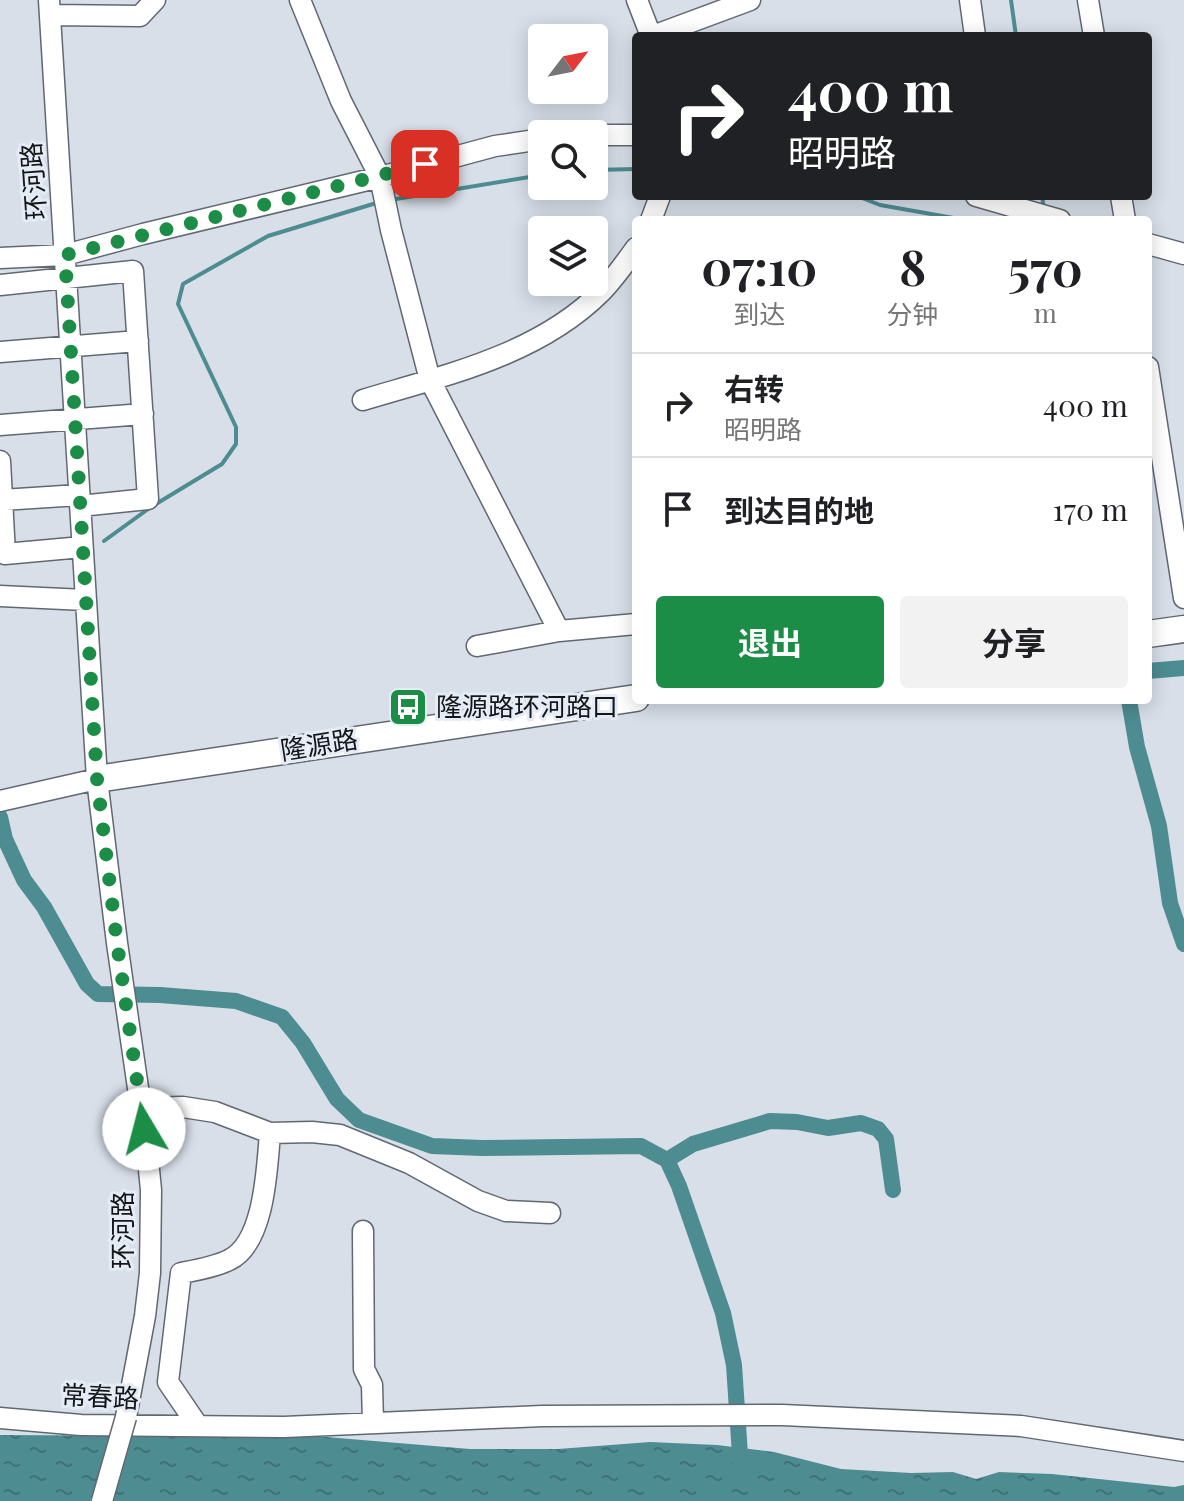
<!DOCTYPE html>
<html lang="zh">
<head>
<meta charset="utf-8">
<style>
  :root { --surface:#fff; --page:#f2f2f2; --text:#202124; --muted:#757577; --line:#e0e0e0; --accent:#1c8d46 }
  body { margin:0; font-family:"Playfair Display","Noto Sans SC",serif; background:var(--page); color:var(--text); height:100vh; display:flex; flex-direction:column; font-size:30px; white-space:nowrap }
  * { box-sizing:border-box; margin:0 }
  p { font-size:26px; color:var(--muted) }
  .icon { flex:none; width:44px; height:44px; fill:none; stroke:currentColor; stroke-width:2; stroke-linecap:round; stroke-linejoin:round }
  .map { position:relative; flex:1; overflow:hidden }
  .details { position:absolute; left:632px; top:216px; width:520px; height:488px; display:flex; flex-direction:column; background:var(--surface); border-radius:8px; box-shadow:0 4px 20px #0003 }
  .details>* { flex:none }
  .guide { position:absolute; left:632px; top:32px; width:520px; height:168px; border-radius:8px; box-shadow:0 4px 20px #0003; background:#202124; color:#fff; overflow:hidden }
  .needle { width:52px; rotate:58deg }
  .fabs { position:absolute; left:528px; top:24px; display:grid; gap:16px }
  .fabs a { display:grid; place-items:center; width:80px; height:80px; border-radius:8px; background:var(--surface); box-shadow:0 4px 20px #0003; font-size:40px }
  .pin { position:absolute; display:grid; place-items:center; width:68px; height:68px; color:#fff; margin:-34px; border-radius:16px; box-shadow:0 4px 12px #0006 }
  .me { position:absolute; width:88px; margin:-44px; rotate:352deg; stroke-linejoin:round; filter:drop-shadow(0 0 6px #0008) }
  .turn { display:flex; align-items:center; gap:28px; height:168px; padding:0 24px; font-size:36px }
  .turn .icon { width:104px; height:104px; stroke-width:2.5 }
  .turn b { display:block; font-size:56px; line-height:68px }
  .eta { display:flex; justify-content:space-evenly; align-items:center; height:136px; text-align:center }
  .eta b { font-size:48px; font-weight:700; line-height:56px }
  .primary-button { display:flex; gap:16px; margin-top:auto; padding:16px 24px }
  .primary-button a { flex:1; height:92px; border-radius:8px; background:var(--accent); color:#fff; font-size:32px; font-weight:700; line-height:92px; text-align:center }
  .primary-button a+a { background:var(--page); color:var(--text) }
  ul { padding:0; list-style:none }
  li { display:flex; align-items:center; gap:24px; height:104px; padding:0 24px; border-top:2px solid var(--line) }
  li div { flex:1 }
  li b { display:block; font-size:30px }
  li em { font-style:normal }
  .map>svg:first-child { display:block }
  .water { fill:url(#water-ripples) }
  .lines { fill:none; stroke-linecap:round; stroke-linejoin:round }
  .stream { stroke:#4d8d92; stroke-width:4 }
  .canal { stroke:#4d8d92; stroke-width:16 }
  .minor-casing { stroke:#626871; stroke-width:23 }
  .major-casing { stroke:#626871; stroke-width:29 }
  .minor { stroke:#fff; stroke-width:20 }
  .major { stroke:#fff; stroke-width:26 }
  .minor-bridge-casing { stroke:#626871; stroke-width:23; stroke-linecap:butt }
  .minor-bridge { stroke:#fff; stroke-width:20 }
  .route { stroke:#1c8d46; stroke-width:14; stroke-dasharray:0 25.2 }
  .labels { text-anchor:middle; stroke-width:6; stroke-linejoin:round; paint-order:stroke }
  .street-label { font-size:26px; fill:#14161a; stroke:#e5ecf6 }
  .poi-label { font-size:26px; fill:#14161a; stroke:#e5ecf6; text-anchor:start }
</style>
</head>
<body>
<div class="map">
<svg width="1184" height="1501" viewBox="0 0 1184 1501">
  <defs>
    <pattern id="water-ripples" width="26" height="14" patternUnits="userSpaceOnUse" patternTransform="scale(2)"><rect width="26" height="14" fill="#4d8d92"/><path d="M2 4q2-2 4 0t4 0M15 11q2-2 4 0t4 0" fill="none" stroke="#3f7276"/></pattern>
  </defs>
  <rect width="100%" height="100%" fill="#d8dfe9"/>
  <!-- water -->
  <path class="water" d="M0,1435L326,1437L470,1449H558L650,1442L717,1445L774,1452L841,1469L911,1473L953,1472L976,1479L999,1472L1052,1474L1174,1487L1184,1485V1501H0Z"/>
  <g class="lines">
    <!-- stream -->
    <path class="stream" d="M1011,0L1016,36
      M594,170L636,169
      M857,196L880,205L965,220
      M1042,196L1044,209
      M396,199L542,175
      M104,541L151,507L222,464L236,444V427L178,304L183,284L268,236L373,204"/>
    <!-- canal -->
    <path class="canal" d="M1148,671L1184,668
      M1129,700L1137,747L1159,826L1170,903L1184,944
      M0,817L5,839L24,880L44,907L87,984L98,994L160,995L236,1001L282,1017L303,1043L337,1099L359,1120L432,1146L482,1148L641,1146L667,1160L679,1186L723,1313L734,1365L741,1470
      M667,1160L693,1144L770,1121L797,1122L828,1128L861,1123L878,1129L886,1139L893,1190"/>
    <defs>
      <path id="minor" d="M49,0L97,779L117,943L147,1150L151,1190L150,1273L145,1316L126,1417
        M300,0L341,101L380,177L391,230L430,380L559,631
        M637,0L651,36
        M970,0L975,36
        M1088,0L1094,36
        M50,15L140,16L155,0
        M653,36L750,0
        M594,135H636
        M976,196L1060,220
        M1121,196L1125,220
        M651,220L660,196
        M1148,244L1184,254
        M0,258L65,255L143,234L380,177L495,146L542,139
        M0,285L133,271L148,499L80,506
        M0,352L138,341
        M1148,367L1184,598
        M363,400C446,375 538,355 601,292C614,279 625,263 636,248
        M0,425L143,414
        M0,461L5,554L82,547
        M2,500L79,495
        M0,596L85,600
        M477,646L559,631L636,624
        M0,801L97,779
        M141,1108L183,1107L215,1112L270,1133L312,1132L340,1135L409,1163L478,1201L506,1211L550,1213
        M363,1231L364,1369L372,1385L373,1423
        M0,1418L81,1425L284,1427L542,1416L782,1415L1021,1426L1184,1451
        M198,1426L168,1382L181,1273C197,1270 215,1267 229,1260C265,1243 267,1167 270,1133"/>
      <path id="major" d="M1148,634L1184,629
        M97,779L636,698"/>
    </defs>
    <!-- minor casing -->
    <use href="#minor" class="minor-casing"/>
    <!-- major casing -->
    <use href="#major" class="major-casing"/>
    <!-- minor -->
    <use href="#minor" class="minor"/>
    <!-- major -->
    <use href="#major" class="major"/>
    <defs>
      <path id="minor-bridge" d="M102,1501L126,1417"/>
    </defs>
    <!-- minor-bridge casing -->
    <use href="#minor-bridge" class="minor-bridge-casing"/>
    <!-- minor-bridge -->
    <use href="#minor-bridge" class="minor-bridge"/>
  </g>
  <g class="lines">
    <!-- route -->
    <path class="route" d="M144,1129L117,943L97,779L65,255L425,164"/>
  </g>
  <!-- icons -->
  <defs>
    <symbol id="bus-square" viewBox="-11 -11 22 22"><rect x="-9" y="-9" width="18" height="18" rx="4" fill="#1c8d46" stroke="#e5ecf6"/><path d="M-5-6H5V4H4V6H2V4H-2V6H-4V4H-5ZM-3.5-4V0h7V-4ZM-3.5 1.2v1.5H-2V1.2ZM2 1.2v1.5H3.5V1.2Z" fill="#fff"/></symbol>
  </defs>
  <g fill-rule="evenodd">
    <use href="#bus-square" x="386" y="685" width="44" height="44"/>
  </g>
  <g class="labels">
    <!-- street labels -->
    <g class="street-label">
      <text transform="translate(34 181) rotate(-94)" y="9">环河路</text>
      <text transform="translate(319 745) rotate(-9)" y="9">隆源路</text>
      <text transform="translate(123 1230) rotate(-90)" y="9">环河路</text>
      <text transform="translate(100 1397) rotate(3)" y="9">常春路</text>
    </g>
    <!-- poi labels -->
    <g class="poi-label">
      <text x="436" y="716">隆源路环河路口</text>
    </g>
  </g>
</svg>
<div class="fabs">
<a><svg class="needle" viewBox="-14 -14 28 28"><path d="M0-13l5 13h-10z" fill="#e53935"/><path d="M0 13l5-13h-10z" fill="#757577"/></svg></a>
<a><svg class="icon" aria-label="search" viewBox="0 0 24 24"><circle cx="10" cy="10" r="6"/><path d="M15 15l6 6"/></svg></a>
<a><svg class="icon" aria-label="layers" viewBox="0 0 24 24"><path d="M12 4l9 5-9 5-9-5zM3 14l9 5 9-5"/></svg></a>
</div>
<div class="pin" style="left:425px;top:164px;background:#d93025"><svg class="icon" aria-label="arrive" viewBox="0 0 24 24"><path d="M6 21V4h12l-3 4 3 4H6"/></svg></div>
<svg class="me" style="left:144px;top:1129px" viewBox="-20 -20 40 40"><circle r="19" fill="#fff"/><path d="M0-13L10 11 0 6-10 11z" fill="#1c8d46"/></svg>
<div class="guide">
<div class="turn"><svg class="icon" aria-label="right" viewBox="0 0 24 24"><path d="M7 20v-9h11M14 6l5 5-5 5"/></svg><div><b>400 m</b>昭明路</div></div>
</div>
<section class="details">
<div class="eta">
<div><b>07:10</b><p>到达</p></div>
<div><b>8</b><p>分钟</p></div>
<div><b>570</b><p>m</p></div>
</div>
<ul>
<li><svg class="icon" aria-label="right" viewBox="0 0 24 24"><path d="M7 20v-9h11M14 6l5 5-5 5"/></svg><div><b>右转</b><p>昭明路</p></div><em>400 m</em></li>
<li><svg class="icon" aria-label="arrive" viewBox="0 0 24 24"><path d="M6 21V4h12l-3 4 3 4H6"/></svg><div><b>到达目的地</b></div><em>170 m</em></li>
</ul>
<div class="primary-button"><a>退出</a><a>分享</a></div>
</section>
</div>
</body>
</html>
